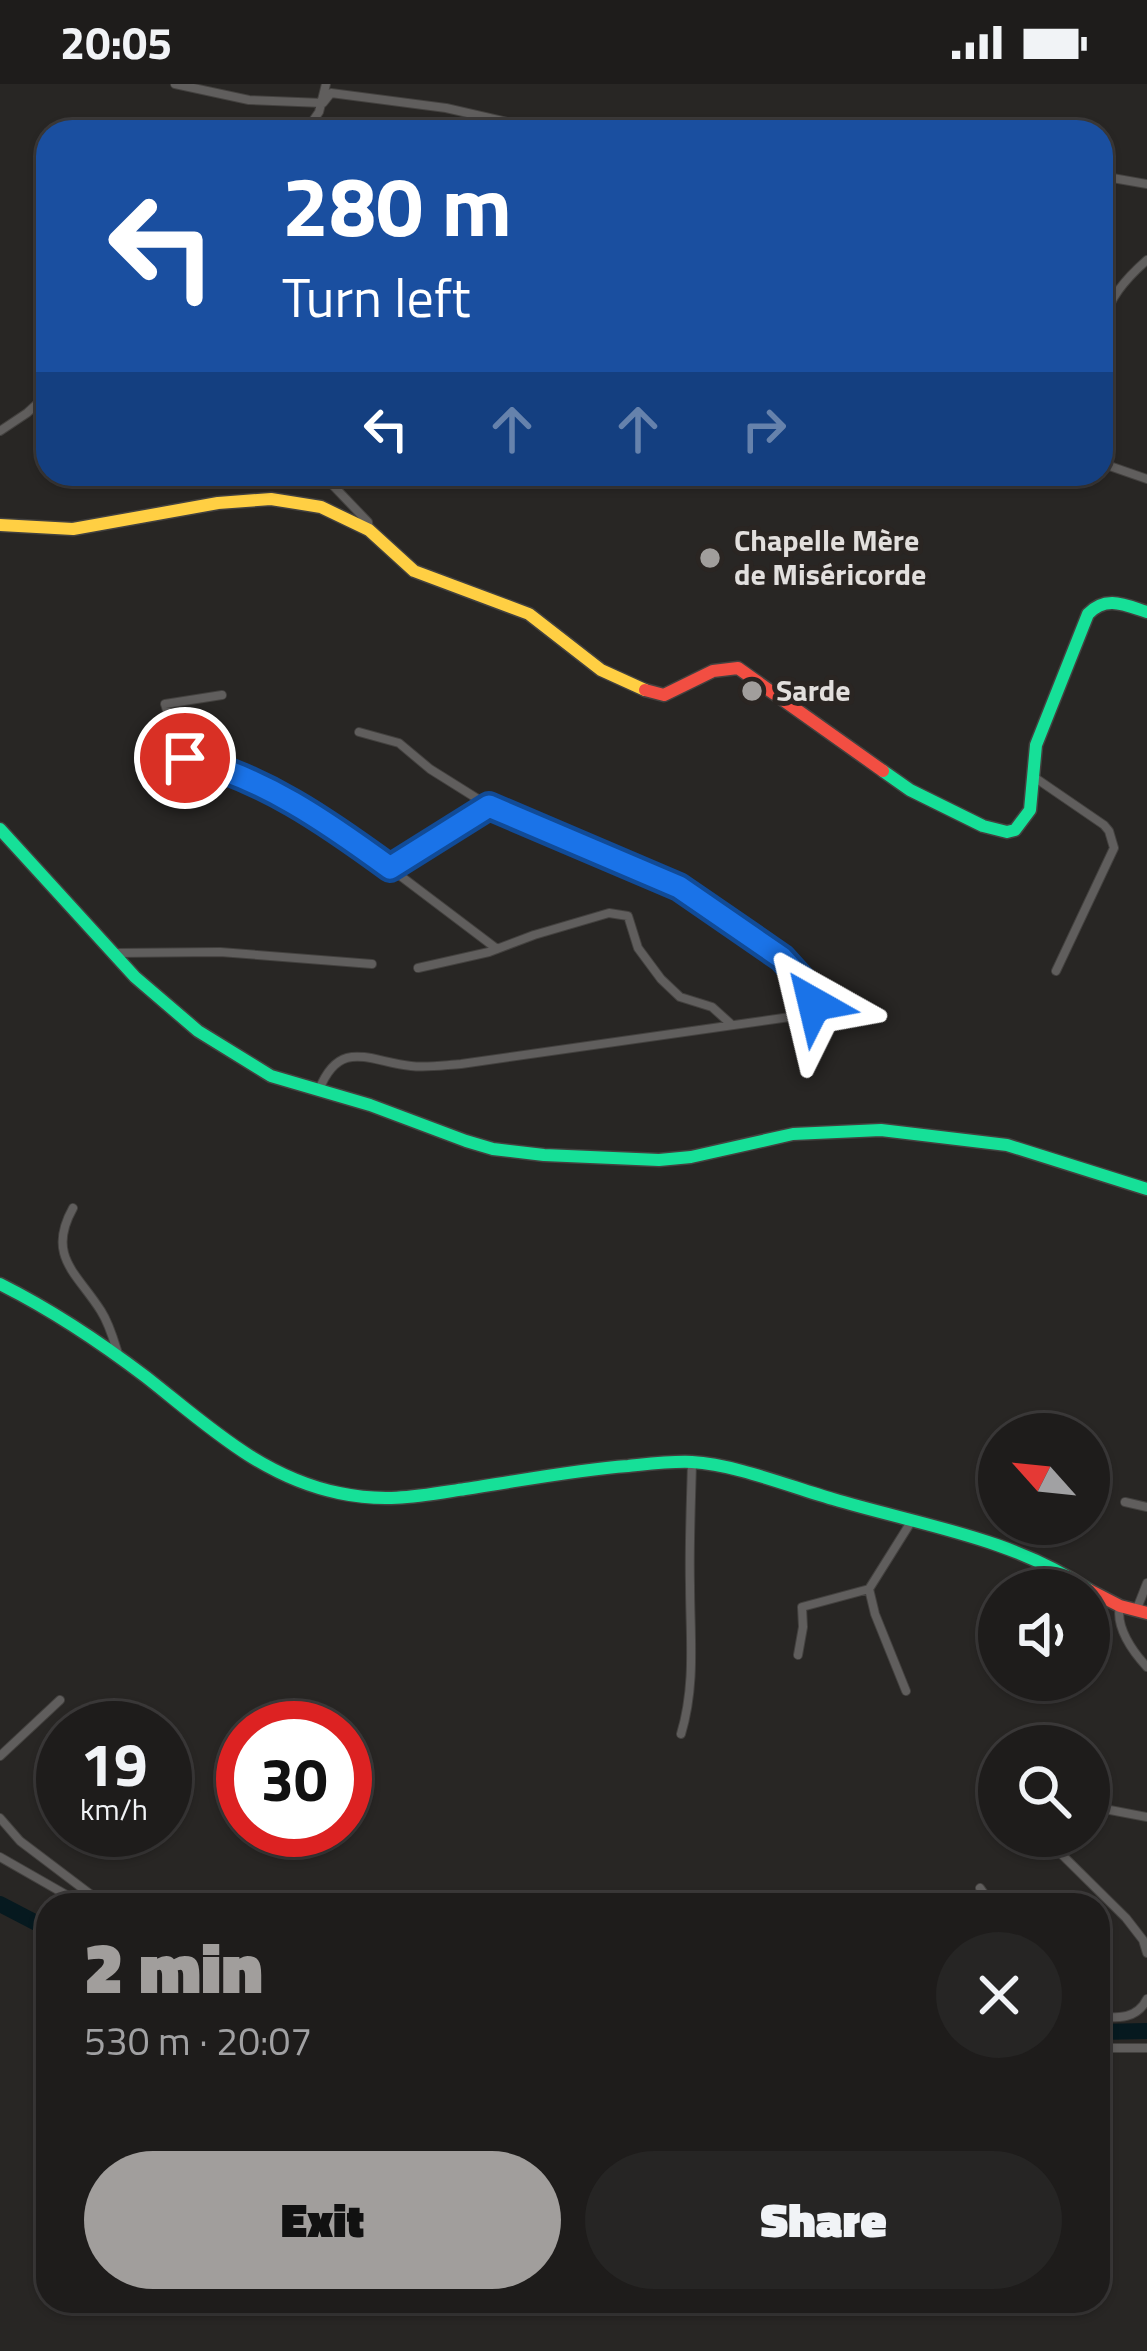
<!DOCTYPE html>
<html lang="en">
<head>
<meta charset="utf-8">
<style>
  :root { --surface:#1e1c1b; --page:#262524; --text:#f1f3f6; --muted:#a1a1a3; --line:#3c3a3a; --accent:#a19e9c }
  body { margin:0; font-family:"Titillium Web",sans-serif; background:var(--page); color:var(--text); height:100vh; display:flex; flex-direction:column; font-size:45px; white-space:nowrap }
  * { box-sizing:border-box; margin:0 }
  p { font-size:39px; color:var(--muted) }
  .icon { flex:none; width:66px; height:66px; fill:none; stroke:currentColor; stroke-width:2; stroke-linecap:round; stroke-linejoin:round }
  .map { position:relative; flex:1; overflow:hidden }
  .sheet { position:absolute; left:36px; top:1809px; width:1074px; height:420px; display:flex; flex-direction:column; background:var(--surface); border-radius:36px; box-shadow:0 3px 9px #0004,0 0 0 3px var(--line) }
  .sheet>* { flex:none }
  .top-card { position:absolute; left:36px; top:36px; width:1077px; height:366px; border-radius:36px; box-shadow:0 3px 9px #0004,0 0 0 3px var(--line); background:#1a4fa0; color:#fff; overflow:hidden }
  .needle { width:78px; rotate:297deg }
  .controls { position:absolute; left:978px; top:1329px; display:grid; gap:24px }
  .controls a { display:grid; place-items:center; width:132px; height:132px; border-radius:50%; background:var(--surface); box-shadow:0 3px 9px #0004,0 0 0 3px var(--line); font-size:60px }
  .speed { position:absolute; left:36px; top:1617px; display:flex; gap:24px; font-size:60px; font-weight:700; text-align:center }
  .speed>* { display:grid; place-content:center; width:156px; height:156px; border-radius:50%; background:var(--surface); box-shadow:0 3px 9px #0004,0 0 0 3px var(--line); line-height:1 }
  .speed small { font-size:30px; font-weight:400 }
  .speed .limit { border:18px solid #d22; background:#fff; color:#111 }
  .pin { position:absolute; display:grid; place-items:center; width:102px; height:102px; color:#fff; margin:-51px; border:6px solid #fff; border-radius:50%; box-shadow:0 3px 12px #0007 }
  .me { position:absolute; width:132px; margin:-66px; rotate:323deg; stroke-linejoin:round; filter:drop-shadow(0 0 9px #0008) }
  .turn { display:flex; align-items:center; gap:42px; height:252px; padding:0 48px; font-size:54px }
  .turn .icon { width:156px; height:156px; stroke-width:2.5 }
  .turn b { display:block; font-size:84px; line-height:102px }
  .lanes { display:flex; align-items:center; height:114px; padding:0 48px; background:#0003; justify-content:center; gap:60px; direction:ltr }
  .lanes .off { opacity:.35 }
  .round { display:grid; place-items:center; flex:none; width:126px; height:126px; border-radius:63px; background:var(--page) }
  .summary { display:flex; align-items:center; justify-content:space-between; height:204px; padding:0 48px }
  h1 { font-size:72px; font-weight:800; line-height:90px; color:var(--accent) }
  .primary-button { display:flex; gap:24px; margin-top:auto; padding:24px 48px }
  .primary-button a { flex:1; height:138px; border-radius:72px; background:var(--accent); color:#111; font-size:48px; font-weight:800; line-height:138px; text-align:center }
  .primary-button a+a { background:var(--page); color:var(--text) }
  .status { display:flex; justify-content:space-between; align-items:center; height:84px; padding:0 60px; background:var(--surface); direction:ltr }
  .status svg { height:33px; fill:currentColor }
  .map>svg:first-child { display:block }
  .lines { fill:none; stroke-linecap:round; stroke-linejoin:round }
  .river { stroke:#06191f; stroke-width:16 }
  .street-casing { stroke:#43413f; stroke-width:10 }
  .fast-casing { stroke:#43413f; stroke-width:15 }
  .slow-casing { stroke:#43413f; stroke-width:15 }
  .jam-casing { stroke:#43413f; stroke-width:15 }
  .street { stroke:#605e5d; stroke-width:8 }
  .fast { stroke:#16e098; stroke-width:12 }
  .slow { stroke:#ffcf43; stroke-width:12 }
  .jam { stroke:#f24e42; stroke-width:12 }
  .route-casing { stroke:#114b97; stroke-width:30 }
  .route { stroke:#1a73e8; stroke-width:21 }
  .poi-dot { fill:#a19e9c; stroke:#2a2522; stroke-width:4.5 }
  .labels { text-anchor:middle; stroke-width:10; stroke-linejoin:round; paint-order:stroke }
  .poi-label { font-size:30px; font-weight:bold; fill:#e2dfdd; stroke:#2a2522; text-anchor:start }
</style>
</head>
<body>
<div class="status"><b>20:05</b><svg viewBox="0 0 49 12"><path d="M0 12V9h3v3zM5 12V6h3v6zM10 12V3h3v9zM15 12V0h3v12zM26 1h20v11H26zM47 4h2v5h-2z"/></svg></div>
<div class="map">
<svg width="1147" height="2267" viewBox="0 0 1147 2267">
  <rect width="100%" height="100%" fill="#282624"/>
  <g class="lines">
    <!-- river -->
    <path class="river" d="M0,1820L48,1845
      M1098,1948L1147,1947"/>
    <defs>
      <path id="street" d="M175,0L249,16L323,19L331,9L446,24L512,39L579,48
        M305,48L319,28L326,0
        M747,48L840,45L915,39L933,41L947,48
        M1101,92L1147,100
        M1101,271C1109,254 1103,248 1106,232C1111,210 1131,190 1147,176
        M0,347L27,329L48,310
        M1101,379L1147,395
        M322,390L368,438L369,446
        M222,611L165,620C171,636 171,662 184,672C197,682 237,689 255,697C303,720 347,753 390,784L489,722
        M1034,693L1104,741L1109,747L1114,764L1056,887
        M390,784L497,865
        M114,869L220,868L372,880
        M418,884L489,868L534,851L609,829L628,832L638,864L661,895L680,913L712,923L732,941
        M319,1006C340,953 370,978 411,982C428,984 445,981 461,980L804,931L812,926L814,920L805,899L782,875L703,818L649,789L489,722L430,685L399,659L359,648
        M73,1124C46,1172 77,1189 101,1227C110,1241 114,1257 119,1273
        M1125,1418L1147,1423
        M1120,1522C1115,1543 1133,1568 1147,1583
        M1136,1527L1147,1499
        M798,1571L803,1543L802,1523L869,1505
        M906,1607L875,1530L869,1505L911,1438
        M681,1650C696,1600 690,1552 690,1501C689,1460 691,1419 692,1378
        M0,1672L60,1616
        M1089,1722L1147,1733
        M0,1734L20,1757L94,1813L99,1821
        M1043,1752L1126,1834L1143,1856L1147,1869
        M0,1773L84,1821
        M980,1804L992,1821
        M1098,1933C1119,1934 1137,1935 1147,1915
        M1098,1964H1147"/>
      <path id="fast" d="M883,687L910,706L983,742L1007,748L1015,746L1030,726L1036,661L1088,530C1106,511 1125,521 1147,528
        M0,745L135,893L198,947L271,992L370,1021L466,1057L493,1065L544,1071L659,1076L691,1073L793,1050L881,1046L1007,1061L1147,1105
        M0,1200C52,1226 100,1258 146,1293C207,1341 261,1393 339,1409C386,1419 419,1412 465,1405C519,1397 574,1386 628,1382C648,1380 671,1377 692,1378C734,1380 791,1403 833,1415C920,1441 1013,1454 1089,1506"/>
      <path id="slow" d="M0,441L73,445L218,419L271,415L321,423L369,446L414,487L529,530L601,586L645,606"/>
      <path id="jam" d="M645,606L664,611L713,587L738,584L883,687
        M1089,1506L1120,1522L1147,1529"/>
    </defs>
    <!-- street casing -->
    <use href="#street" class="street-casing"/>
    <!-- fast casing -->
    <use href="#fast" class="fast-casing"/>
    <!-- slow casing -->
    <use href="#slow" class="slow-casing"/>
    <!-- jam casing -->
    <use href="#jam" class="jam-casing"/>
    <!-- street -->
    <use href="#street" class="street"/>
    <!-- fast -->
    <use href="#fast" class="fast"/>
    <!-- slow -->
    <use href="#slow" class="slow"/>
    <!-- jam -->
    <use href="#jam" class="jam"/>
  </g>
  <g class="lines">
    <defs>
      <path id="route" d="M185,674C263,693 327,738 390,784L489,722L679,803L782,874L811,906L814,920"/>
    </defs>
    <!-- route casing -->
    <use href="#route" class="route-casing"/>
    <!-- route -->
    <use href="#route" class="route"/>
  </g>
  <!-- markers -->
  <g class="poi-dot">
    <circle cx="710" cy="474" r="12"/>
    <circle cx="752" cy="607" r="12"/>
  </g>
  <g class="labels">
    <!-- poi labels -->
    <g class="poi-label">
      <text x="734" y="467">Chapelle Mère<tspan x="734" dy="34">de Miséricorde</tspan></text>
      <text x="776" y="617">Sarde</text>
    </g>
  </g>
</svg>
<div class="controls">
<a><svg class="needle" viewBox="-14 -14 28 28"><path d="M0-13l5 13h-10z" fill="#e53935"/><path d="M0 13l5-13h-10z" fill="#a1a1a3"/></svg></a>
<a><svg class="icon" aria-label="sound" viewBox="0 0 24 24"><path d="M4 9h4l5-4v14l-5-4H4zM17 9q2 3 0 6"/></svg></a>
<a><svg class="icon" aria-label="search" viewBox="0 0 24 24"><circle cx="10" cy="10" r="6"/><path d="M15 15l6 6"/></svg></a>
</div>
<div class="speed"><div>19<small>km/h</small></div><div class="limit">30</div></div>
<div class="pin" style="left:185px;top:674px;background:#d93025"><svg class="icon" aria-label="arrive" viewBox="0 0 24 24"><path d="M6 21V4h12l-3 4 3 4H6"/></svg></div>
<svg class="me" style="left:814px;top:920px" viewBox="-20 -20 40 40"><path d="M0-17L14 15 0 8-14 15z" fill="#1a73e8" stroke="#fff" stroke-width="4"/></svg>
<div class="top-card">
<div class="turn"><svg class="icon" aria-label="left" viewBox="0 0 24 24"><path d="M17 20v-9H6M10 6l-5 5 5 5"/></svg><div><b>280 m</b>Turn left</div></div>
<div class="lanes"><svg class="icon" aria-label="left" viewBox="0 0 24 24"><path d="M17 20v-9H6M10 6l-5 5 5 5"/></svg><svg class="icon off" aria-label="ahead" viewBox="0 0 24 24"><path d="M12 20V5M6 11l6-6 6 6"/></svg><svg class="icon off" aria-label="ahead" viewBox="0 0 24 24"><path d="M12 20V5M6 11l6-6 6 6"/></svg><svg class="icon off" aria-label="right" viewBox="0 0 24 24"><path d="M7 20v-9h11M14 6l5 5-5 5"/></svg></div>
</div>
<section class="sheet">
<div class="summary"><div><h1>2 min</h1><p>530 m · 20:07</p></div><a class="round"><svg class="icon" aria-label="close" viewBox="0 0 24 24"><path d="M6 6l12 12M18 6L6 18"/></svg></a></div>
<div class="primary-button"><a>Exit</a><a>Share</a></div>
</section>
</div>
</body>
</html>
